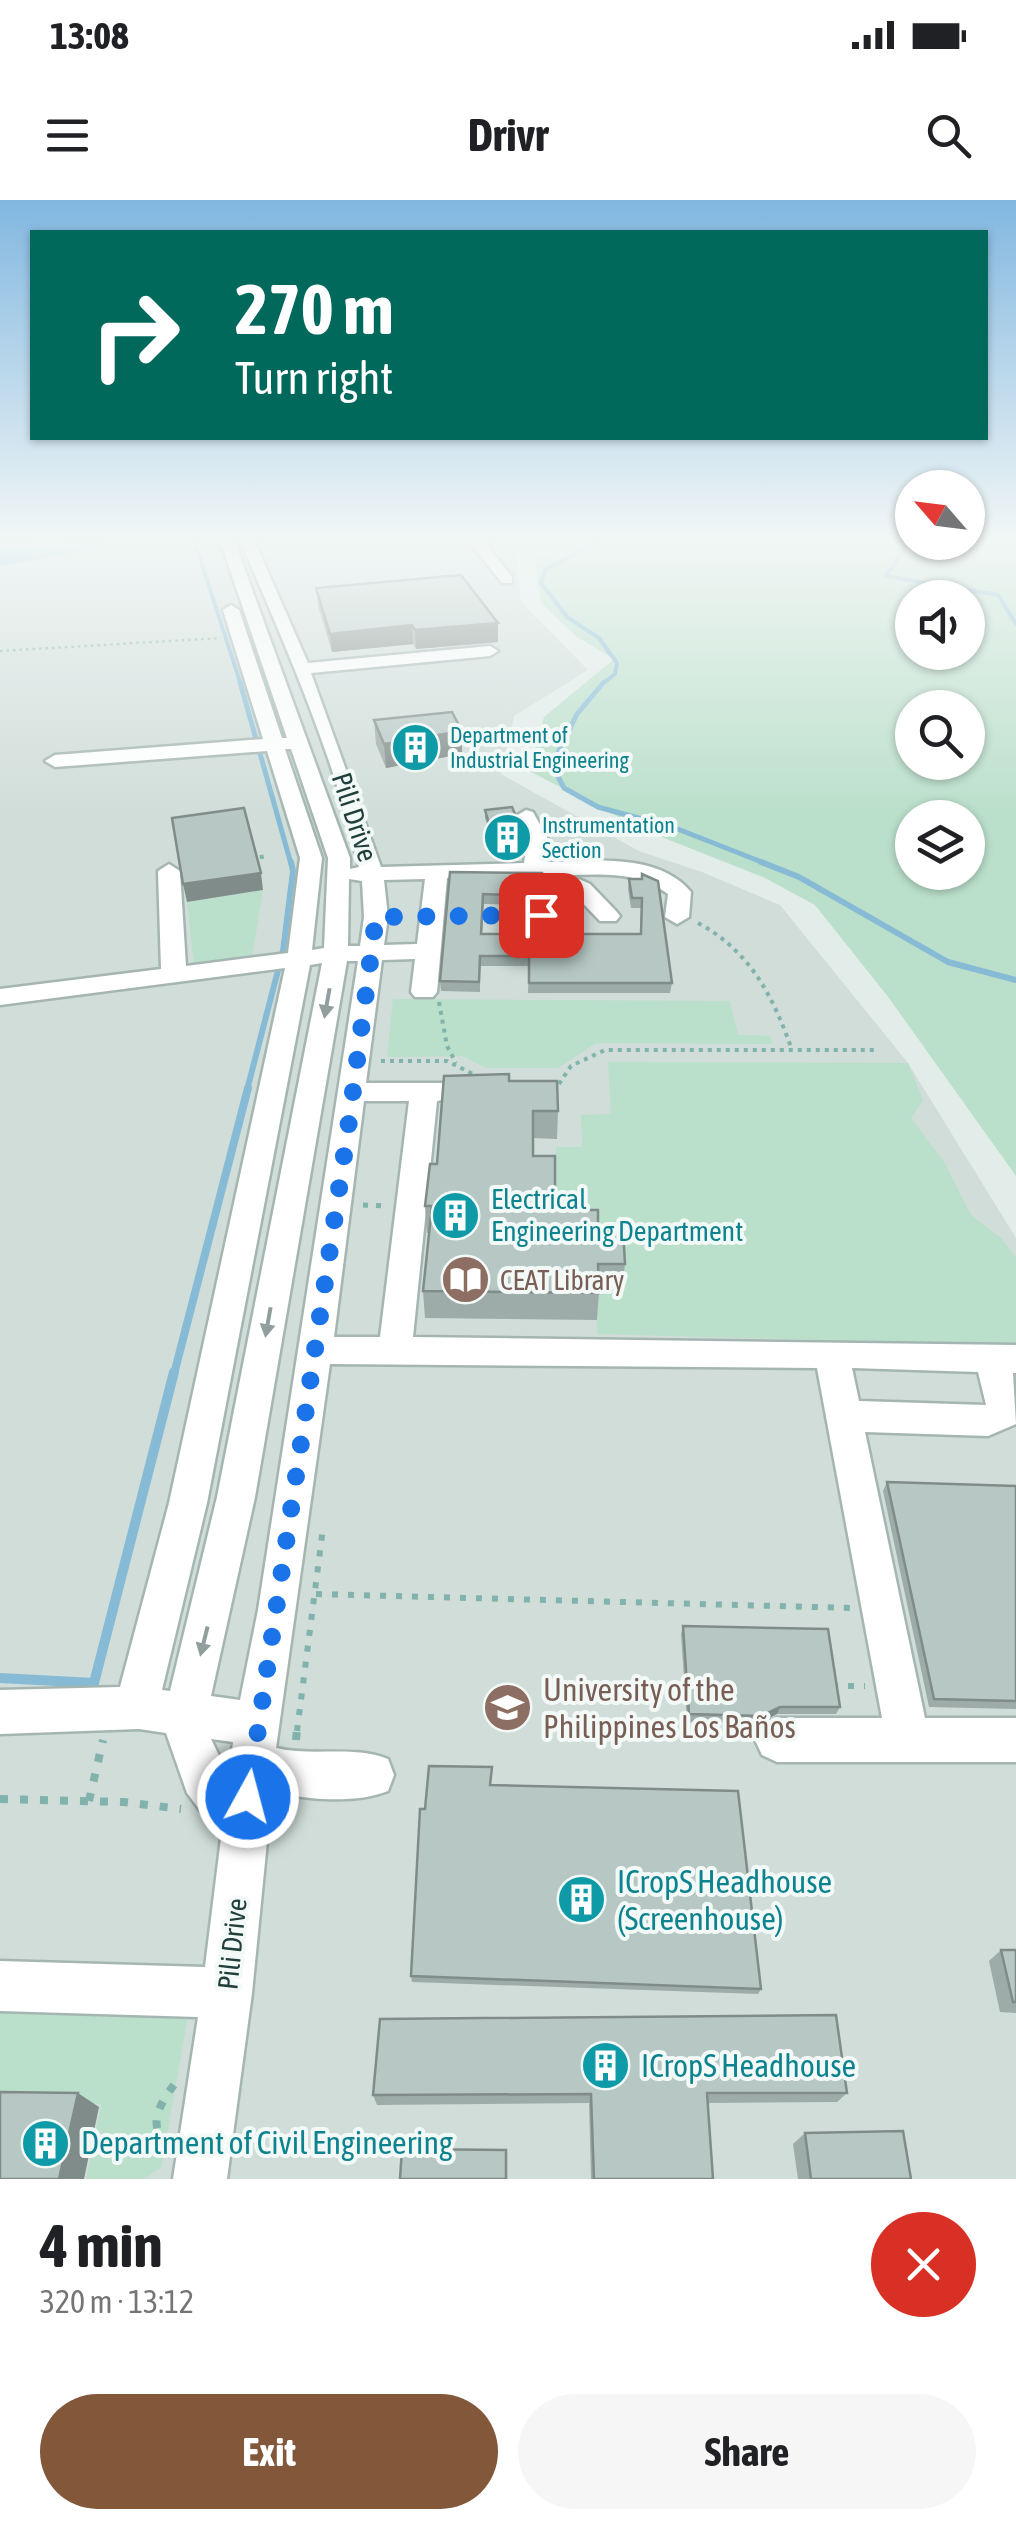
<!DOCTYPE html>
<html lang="en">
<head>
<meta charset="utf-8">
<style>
  :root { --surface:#fff; --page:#f6f6f6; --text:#202124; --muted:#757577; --accent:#82573a }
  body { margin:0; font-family:"Asap Condensed",sans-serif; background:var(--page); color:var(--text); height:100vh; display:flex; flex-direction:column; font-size:38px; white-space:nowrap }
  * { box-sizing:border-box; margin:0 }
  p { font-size:32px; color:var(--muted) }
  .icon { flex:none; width:55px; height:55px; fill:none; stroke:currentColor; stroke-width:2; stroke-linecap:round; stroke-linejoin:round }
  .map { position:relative; height:1979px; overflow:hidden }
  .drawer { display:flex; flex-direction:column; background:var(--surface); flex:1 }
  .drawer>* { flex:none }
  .guide { position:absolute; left:30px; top:30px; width:958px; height:210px; border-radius:0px; box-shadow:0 2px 8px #0004; background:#00695c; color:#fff; overflow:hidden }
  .needle { width:65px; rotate:298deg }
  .tools { position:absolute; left:895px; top:270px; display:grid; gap:20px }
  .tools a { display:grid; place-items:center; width:90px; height:90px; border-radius:50%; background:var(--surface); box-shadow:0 2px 8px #0004; font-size:50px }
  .pin { position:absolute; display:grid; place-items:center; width:85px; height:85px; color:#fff; margin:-42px; border-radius:20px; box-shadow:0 5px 15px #0006 }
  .me { position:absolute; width:110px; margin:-55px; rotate:7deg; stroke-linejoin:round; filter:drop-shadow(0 0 8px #0008) }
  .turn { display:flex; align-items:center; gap:35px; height:210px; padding:0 40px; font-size:45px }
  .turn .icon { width:130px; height:130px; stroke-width:2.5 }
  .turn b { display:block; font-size:70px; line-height:85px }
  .round { display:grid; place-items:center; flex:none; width:105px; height:105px; border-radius:52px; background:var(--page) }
  .summary { display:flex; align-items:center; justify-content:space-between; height:170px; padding:0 40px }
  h1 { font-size:60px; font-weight:700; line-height:75px }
  .primary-button { display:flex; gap:20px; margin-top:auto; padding:20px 40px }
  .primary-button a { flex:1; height:115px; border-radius:60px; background:var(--accent); color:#fff; font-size:40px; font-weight:700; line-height:115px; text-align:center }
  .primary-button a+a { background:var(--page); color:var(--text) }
  .status { display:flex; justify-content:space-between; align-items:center; height:70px; padding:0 50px; background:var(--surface); direction:ltr }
  .status svg { height:28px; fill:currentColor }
  header { display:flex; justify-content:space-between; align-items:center; height:130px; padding:0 40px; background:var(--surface); font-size:45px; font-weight:700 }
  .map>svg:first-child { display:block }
  .built { fill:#d0ddd9 }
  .green { fill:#badfca; fill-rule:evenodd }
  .water { fill:#87bbd5 }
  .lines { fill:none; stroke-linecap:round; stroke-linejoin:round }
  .stream-far4 { stroke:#87bbd5; stroke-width:4 }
  .stream-far3 { stroke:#87bbd5; stroke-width:5 }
  .stream-far2 { stroke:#87bbd5; stroke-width:6 }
  .stream-far1 { stroke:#87bbd5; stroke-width:8 }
  .stream { stroke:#87bbd5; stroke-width:10 }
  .minor-casing { stroke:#a4b5b2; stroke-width:5 }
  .path-far4 { stroke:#81b2ac; stroke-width:2.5; stroke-dasharray:2.5 4; stroke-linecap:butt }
  .path-far3 { stroke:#81b2ac; stroke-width:4; stroke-dasharray:4 5; stroke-linecap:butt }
  .path-far2 { stroke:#81b2ac; stroke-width:5; stroke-dasharray:5 8; stroke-linecap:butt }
  .path-far1 { stroke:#81b2ac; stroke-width:6; stroke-dasharray:6 10; stroke-linecap:butt }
  .path { stroke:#81b2ac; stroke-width:8; stroke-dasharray:8 12; stroke-linecap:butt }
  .minor { fill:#fff; fill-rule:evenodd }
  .wall { fill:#9daca9 }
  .shaded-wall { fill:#808c89 }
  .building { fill:#b7c8c4; stroke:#808c89; stroke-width:2.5 }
  .oneway { fill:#909f9e }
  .route { stroke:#1a73e8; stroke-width:18; stroke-dasharray:0 32.4 }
  .labels { text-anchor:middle; stroke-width:8; stroke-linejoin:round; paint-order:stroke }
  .far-culture-label { font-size:22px; fill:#0d838f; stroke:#f3f9f7; text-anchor:start }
  .street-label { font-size:28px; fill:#213f3c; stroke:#f3f9f7 }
  .culture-label { font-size:28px; fill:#0d838f; stroke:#f3f9f7; text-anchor:start }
  .education-label { font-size:28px; fill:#785e54; stroke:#f3f9f7; text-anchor:start }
  .near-education-label { font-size:32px; fill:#785e54; stroke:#f3f9f7; text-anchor:start }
  .near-culture-label { font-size:32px; fill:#0d838f; stroke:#f3f9f7; text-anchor:start }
</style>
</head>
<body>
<div class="status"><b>13:08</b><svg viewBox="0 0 49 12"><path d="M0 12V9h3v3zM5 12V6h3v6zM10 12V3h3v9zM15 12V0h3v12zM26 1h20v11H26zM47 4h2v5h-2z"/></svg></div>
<header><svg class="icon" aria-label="menu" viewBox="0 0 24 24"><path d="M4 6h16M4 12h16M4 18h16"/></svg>Drivr<svg class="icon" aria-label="search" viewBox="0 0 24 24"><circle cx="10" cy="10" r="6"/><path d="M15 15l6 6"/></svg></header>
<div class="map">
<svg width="1016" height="1979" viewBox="0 0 1016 1979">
  <rect width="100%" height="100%" fill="#e2edea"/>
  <!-- built -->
  <path class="built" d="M0,340H557L516,354L521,402L588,470L514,516L501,574L639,651L702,672L780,705L908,863L1016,1038V1979H0Z"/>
  <!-- green -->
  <path class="green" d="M580,340H1016V976L889,798L815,705L765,678L644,630L529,571L544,517L614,459L577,437L541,403L535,358ZM912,398H968V452H912ZM912,508H968V562H912ZM912,618H968V672H912Z
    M263,690L252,757L194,765L187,702Z
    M393,799L730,801L738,835L770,836L772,844L596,843L558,868H486L462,856L387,857Z
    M608,862L908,863L923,900L911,918L944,962L971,1015L1001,1038L1016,1058V1145L597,1134L596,1091L554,1037L556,947H582L581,915L611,914Z
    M0,1802L189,1810L161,1968L143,1979H86L101,1904L0,1902Z"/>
  <!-- water -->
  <path class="water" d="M102,342L107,347L0,366V348Z"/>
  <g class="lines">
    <!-- stream-far4 -->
    <path class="stream-far4" d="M194,340L241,485
      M601,340L545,370L541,383L567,417L599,438L617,463L615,474L601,485
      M911,340L886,376L998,395L1016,424"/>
    <!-- stream-far3 -->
    <path class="stream-far3" d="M240,482L291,664
      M604,482L577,514L552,565L564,588L598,607L675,628L767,664"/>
    <!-- stream-far2 -->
    <path class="stream-far2" d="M761,662L799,677L948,762L1016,780
      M247,890L283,751L293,671L291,662"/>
    <!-- stream-far1 -->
    <path class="stream-far1" d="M174,1174L248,888"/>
    <!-- stream -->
    <path class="stream" d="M0,1478L94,1483L174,1172"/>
    <defs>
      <path id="minor" d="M220,340H234L350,658V669L359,667C336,560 284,442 240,340H254L308,463L490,446L498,451L490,456L311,473L381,667L524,663L527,641L516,616L526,610L533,612L549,641L546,662C592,661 658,652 691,692L689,717L677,724L665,717L668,694C639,672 606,674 570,675L590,684L616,711L620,716L616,721H600L574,694L537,676L447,678L437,792L433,797H415L411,792L415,759L382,760L366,883H443L453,886L457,892L453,898L437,901L413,1137L1016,1145V1173H1013L1016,1224L988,1236L865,1232L925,1518H1016V1562H777L762,1555L755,1540L762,1525L777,1518H882L817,1168L330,1164L276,1548C313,1557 353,1545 388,1559L394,1575L388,1591C356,1604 305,1600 272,1591L252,1793L227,1979H173L198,1817L0,1811V1761L205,1767L221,1638L187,1593L166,1533L139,1529L0,1534V1490L120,1487L169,1303L285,768L0,805V789L161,769L158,671L169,664L180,671L186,766L288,753L300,658L267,551L55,567L45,561L55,555L263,539L223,410L231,405L239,410L282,538H287ZM285,549H291L328,658L324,748L312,750L322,658ZM349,679L362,681L364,717L360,746H348ZM425,679L417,744L384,745L388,717L384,680ZM347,761H358L258,1410L240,1500L211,1496L255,1297ZM322,763L217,1297L170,1491L162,1490L207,1303L310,765ZM364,901H409L380,1137H334ZM852,1168L978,1172L986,1205L859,1201ZM211,1539L233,1542L229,1576Z
        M468,340H483L512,377V383H502Z"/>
    </defs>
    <!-- minor casing -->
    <use href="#minor" class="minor-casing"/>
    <!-- path-far4 -->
    <path class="path-far4" d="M0,342L33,340
      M0,451L221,438"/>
    <!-- path-far3 -->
    <path class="path-far3" d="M251,659L266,656
      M479,715L578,716
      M522,715V737
      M698,723C750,751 773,796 792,850
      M439,802L447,846L456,863
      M381,861H447L483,879
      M559,884L571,866L605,850H876"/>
    <!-- path-far2 -->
    <path class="path-far2" d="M363,1005L384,1006"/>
    <!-- path-far1 -->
    <path class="path-far1" d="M316,1394L852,1408
      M832,1486H865
      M297,1531L323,1328"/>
    <!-- path -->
    <path class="path" d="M296,1540L297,1529
      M0,1599L124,1602L181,1609
      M89,1601L103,1540
      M284,1629L287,1605
      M166,1946C147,1922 160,1904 176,1882"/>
    <!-- minor -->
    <use href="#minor" class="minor"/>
  </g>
  <!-- wall -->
  <path class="wall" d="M316,388L498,442L416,449L413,444L332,452L318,406Z
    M374,520L462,531V554L386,568L376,544Z
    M485,610L523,642L521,659L497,660L485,618Z
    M450,672L542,673L540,705L484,704L482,734H640L641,708H631L628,689L629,679H642L672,783L670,793H528L529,766H480V792L441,791L440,781Z
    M509,881L558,911L557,939L533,938V956L555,1010L598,1028L625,1064L622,1092L599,1091L597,1120L425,1118L423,1091L429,1033H427L425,1006L437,964Z
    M887,1282L1016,1286V1509L929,1507L883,1291Z
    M683,1426L840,1507L836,1514H777L758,1524L687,1522L681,1434Z
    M492,1567L491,1585L761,1789L758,1794L412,1782L411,1776L425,1609Z
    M1001,1750H1016V1813L1000,1812L989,1761Z
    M847,1893L837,1902L708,1903L713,1979H591L589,1903L377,1905L373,1895Z
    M805,1933L911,1979H798L793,1944Z"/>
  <!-- shaded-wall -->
  <path class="shaded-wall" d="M498,423V442L416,449L415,430Z
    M412,425L413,444L332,452L330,434Z
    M462,531V554L386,568L384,544Z
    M261,673L263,690L187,702L183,684Z
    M780,1507L777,1514L758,1524L761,1516Z
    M78,1893L99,1907L84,1979H59Z"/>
  <!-- building -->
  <path class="building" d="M461,375L498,423L415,430L412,425L330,434L316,388Z
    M452,512L462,531L384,544L374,520Z
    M512,607L523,633L521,651H497L485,610Z
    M244,608L261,673L183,684L172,618Z
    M450,672L542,673L541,696L483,694L481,734H641L642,698H632L629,679H642V674L658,681L672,783H529V756H480L479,782L440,781Z
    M509,874V881H557L558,911H533V956H555V1010H598V1028H623L625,1064H598L599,1093L423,1091L432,1006H425L430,964H437L444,876Z
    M887,1282L1016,1286V1501L934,1499Z
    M683,1426L828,1429L840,1507H780L761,1516L689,1514Z
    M429,1566L492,1567L490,1585L738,1591L761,1789L411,1776L420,1609H425Z
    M1001,1750H1016V1802H1013Z
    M836,1815L847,1893H707L713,1979H594L591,1894L373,1895L380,1819Z
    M0,1892L78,1893L59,1979H0Z
    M903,1931L911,1979H811L805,1933Z
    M402,1949L506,1950V1979H400Z"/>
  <!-- one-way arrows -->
  <defs><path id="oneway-solid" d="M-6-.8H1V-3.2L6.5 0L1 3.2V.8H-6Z" transform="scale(2.5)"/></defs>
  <g class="oneway">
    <use href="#oneway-solid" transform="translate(327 803) rotate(100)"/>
    <use href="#oneway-solid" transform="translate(268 1122) rotate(100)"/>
    <use href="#oneway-solid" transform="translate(204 1441) rotate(104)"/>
  </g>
  <!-- sky -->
  <linearGradient id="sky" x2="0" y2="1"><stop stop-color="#81b7e0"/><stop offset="0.55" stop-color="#f2f7f6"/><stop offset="1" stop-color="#f2f7f6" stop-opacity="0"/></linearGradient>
  <rect width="1016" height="617" fill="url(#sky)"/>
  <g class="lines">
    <!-- route -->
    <path class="route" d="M248,1597L348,929L376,717L541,715"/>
  </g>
  <!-- icons -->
  <defs>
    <symbol id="building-disc" viewBox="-11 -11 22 22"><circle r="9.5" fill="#0f9aa8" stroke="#f3f9f7"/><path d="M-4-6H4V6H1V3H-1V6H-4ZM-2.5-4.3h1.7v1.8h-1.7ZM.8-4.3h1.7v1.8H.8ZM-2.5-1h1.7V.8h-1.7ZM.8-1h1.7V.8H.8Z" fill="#fff"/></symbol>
    <symbol id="library-disc" viewBox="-11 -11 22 22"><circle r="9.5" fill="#8d6e63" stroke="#f3f9f7"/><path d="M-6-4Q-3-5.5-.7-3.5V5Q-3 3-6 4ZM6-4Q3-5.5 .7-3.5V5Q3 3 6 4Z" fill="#fff"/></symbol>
    <symbol id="university-disc" viewBox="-11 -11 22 22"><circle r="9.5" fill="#8d6e63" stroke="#f3f9f7"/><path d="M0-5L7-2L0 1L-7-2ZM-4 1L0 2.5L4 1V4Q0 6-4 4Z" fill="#fff"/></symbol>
  </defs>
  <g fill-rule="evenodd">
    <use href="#building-disc" x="388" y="520" width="55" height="55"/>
    <use href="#building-disc" x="480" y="610" width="55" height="55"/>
    <use href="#building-disc" x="428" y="988" width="55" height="55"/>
    <use href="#library-disc" x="438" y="1052" width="55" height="55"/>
    <use href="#university-disc" x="480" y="1480" width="55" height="55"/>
    <use href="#building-disc" x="554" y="1672" width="55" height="55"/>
    <use href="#building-disc" x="578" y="1838" width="55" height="55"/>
    <use href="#building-disc" x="18" y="1916" width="55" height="55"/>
  </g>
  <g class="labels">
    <!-- far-culture labels -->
    <g class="far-culture-label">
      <text x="450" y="543">Department of<tspan x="450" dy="25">Industrial Engineering</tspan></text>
      <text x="542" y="633">Instrumentation<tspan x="542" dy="25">Section</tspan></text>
    </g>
    <!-- street labels -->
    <g class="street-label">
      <text transform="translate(355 617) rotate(72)" y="10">Pili Drive</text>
      <text transform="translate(232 1744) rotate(-84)" y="10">Pili Drive</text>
    </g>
    <!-- culture labels -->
    <g class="culture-label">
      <text x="491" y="1009">Electrical<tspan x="491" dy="32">Engineering Department</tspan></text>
    </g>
    <!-- education labels -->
    <g class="education-label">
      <text x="500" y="1090">CEAT Library</text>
    </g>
    <!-- near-education labels -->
    <g class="near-education-label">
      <text x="543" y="1501">University of the<tspan x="543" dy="37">Philippines Los Baños</tspan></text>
    </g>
    <!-- near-culture labels -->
    <g class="near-culture-label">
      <text x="617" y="1693">ICropS Headhouse<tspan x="617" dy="37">(Screenhouse)</tspan></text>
      <text x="641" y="1877">ICropS Headhouse</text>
      <text x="81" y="1954">Department of Civil Engineering</text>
    </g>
  </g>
</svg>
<div class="tools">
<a><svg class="needle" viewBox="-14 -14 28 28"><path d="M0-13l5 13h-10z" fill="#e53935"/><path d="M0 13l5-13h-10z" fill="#757577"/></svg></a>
<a><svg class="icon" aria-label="sound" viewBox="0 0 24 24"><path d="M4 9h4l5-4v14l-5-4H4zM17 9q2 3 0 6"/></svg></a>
<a><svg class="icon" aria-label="search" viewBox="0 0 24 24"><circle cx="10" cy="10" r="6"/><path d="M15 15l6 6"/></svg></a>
<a><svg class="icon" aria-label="layers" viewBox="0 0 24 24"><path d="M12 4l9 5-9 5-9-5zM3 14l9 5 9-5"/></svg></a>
</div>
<div class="pin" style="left:541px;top:715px;background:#d93025"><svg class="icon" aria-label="arrive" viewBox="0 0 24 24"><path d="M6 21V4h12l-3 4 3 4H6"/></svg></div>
<svg class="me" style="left:248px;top:1597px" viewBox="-20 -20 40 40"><circle r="17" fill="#1a73e8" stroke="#fff" stroke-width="3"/><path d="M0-11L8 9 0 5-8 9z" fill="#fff"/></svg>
<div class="guide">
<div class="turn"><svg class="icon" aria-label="right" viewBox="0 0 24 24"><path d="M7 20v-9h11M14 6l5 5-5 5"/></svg><div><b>270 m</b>Turn right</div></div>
</div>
</div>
<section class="drawer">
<div class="summary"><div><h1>4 min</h1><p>320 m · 13:12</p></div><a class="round" style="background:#d93025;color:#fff"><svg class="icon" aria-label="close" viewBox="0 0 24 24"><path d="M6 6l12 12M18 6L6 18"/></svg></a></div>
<div class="primary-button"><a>Exit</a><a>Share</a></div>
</section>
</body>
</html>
